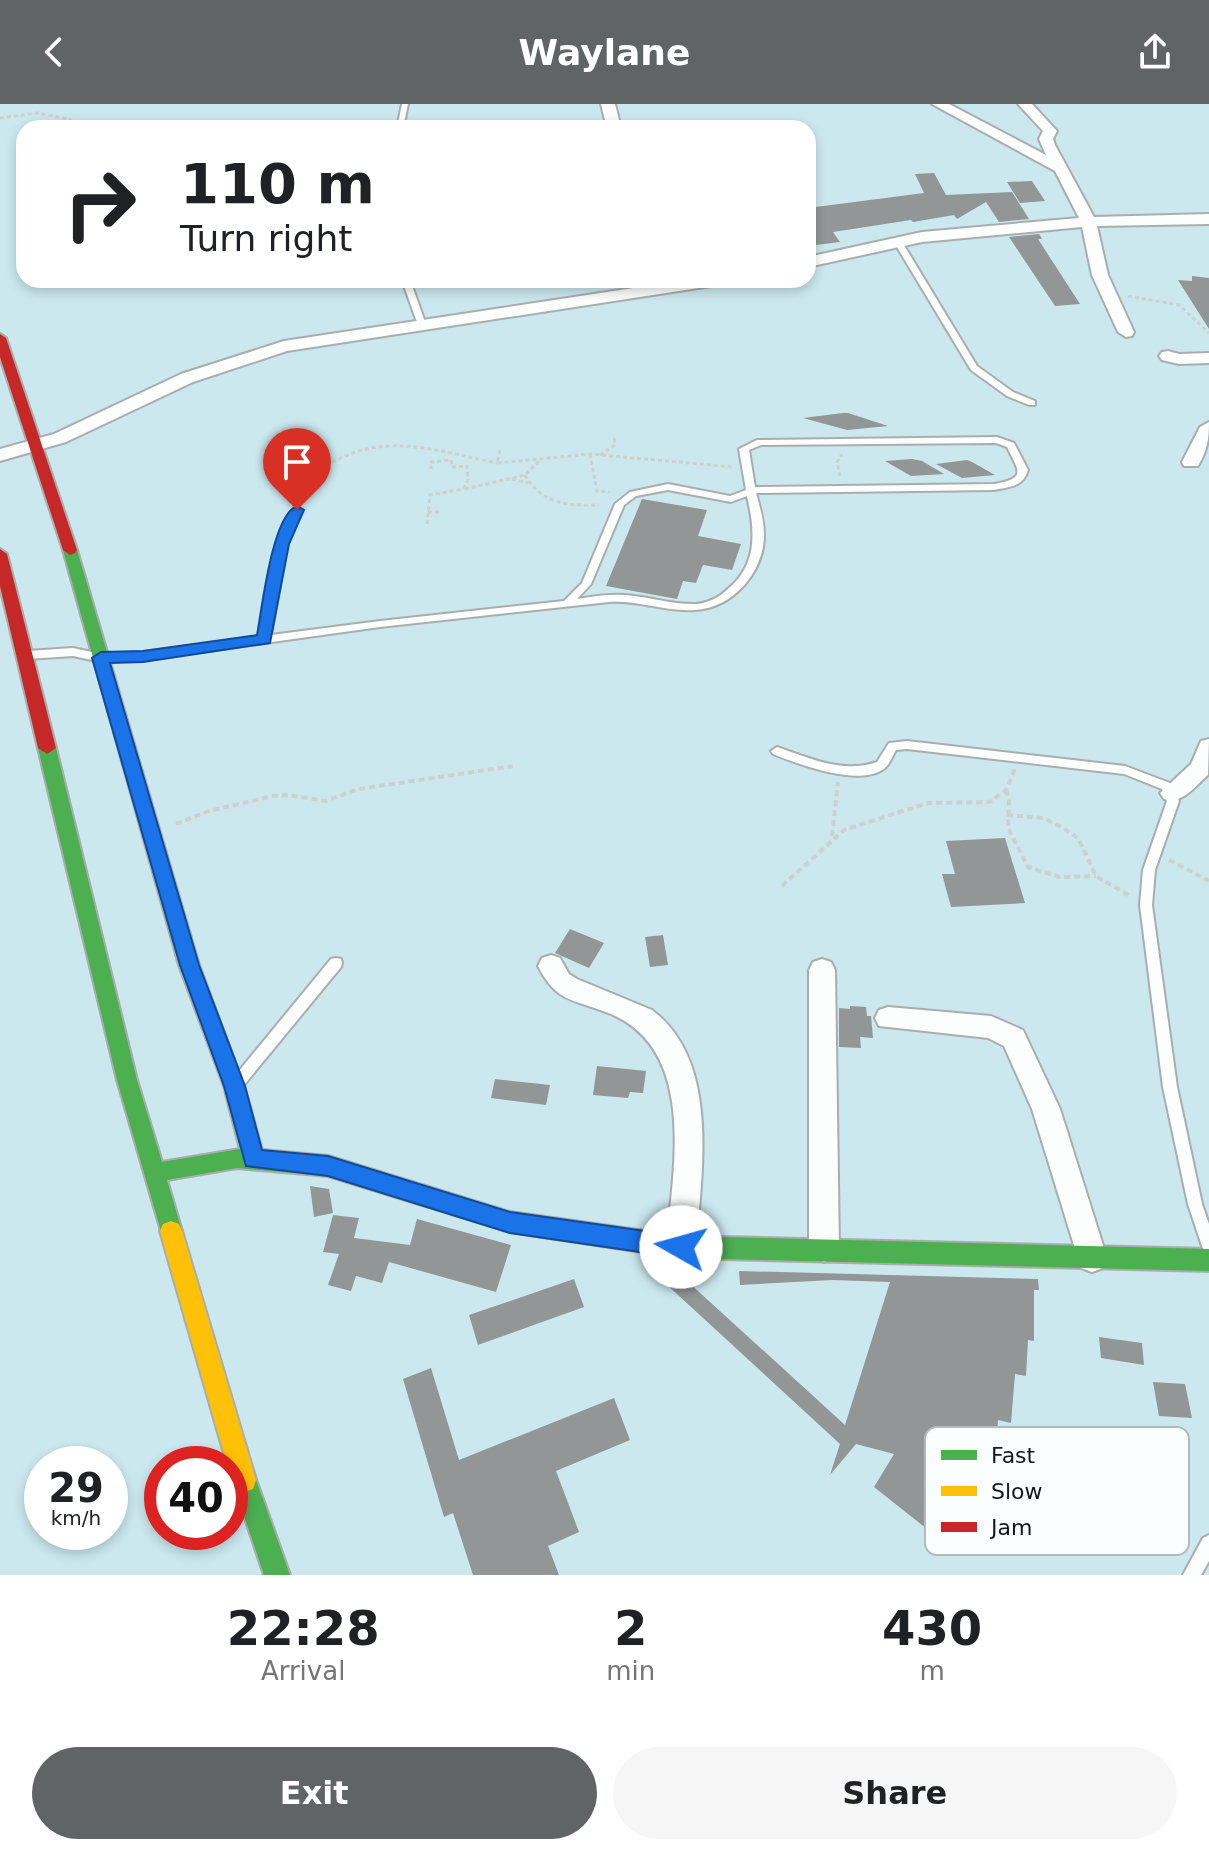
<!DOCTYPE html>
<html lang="en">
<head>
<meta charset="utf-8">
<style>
  :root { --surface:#fff; --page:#f6f6f6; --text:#202124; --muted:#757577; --accent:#606465 }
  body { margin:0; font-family:"DejaVu Sans",sans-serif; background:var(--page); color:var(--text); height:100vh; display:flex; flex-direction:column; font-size:30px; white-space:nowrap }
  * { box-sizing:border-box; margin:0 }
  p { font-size:26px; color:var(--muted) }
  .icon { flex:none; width:44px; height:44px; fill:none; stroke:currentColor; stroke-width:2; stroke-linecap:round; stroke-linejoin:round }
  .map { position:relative; height:1471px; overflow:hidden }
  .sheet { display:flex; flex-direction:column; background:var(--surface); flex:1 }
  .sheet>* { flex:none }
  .banner { position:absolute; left:16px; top:16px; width:800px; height:168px; border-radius:24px; box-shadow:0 4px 12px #0003; background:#fff; color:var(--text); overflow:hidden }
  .speed { position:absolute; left:24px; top:1342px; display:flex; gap:16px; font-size:40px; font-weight:700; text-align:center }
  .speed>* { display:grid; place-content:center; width:104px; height:104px; border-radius:50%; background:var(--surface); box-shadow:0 4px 12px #0003; line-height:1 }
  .speed small { font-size:20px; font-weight:400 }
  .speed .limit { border:12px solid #d22; background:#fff; color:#111 }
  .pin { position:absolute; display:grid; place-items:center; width:68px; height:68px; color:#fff; margin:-82px -34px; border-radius:50% 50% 50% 0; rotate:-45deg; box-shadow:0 0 8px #0007 }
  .pin .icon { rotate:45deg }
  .me { position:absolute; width:88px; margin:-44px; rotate:277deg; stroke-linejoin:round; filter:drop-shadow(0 0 6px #0008) }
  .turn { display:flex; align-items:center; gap:28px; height:168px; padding:0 32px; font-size:36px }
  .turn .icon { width:104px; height:104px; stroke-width:2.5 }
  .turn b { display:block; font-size:56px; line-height:68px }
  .eta { display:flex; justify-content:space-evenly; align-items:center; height:136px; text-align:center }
  .eta b { font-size:48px; font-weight:700; line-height:56px }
  .button { display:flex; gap:16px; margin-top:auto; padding:16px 32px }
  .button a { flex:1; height:92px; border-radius:48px; background:var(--accent); color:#fff; font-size:32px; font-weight:700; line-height:92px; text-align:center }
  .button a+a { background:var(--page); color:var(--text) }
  header { display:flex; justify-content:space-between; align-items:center; height:104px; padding:0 32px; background:var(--accent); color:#fff; font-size:36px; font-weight:700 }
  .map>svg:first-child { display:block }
  .green { fill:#cbe8ee; fill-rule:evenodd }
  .building { fill:#929696 }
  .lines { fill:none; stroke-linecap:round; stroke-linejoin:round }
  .lane-casing { stroke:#aaadae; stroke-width:4 }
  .street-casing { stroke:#aaadae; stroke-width:4 }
  .fast-casing { stroke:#aaadae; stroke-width:4 }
  .slow-casing { stroke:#aaadae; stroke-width:4 }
  .jam-casing { stroke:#aaadae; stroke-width:4 }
  .path-far1 { stroke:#ced0d0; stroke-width:3; stroke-dasharray:4 3; stroke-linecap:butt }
  .path { stroke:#ced0d0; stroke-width:4; stroke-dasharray:6 4; stroke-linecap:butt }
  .lane { fill:#fcfdfd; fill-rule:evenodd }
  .street { fill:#fcfdfd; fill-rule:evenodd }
  .fast { fill:#4caf50; fill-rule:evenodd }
  .slow { fill:#ffc107; fill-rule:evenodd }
  .jam { fill:#c62828; fill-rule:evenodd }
  .route { fill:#1a73e8; stroke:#114b97; stroke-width:2 }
  .key { fill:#fbfeff; stroke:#b6b9ba; stroke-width:2 }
  .key-label { font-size:22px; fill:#151819 }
</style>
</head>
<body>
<header><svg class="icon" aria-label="back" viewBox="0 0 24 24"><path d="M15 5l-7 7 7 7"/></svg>Waylane<svg class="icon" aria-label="share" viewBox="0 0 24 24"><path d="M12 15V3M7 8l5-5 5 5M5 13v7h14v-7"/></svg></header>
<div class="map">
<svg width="1209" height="1471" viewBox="0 0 1209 1471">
  <rect width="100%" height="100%" fill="#ecf1f1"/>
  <!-- green -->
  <path class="green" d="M0,0H1209V1471H0ZM24,24H808V176H24ZM42,1360H110V1428H42ZM162,1360H230V1428H162Z"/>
  <!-- building -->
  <path class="building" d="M934,69L946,91L1012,88L1029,115L999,118L986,98L957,115L954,111L913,118L911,116L833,128L840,138L808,142V104L924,89L915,70Z
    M1032,77L1045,97L1020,99L1007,78Z
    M1039,130L1042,135H1038L1080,200L1055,202L1009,133Z
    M1192,172L1209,174V225L1178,176L1192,177Z
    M843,309H848L888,322L847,326L803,314Z
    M912,355L922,357L944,370L911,372L885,357Z
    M967,356L972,358L995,371L962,374L936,360Z
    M642,395L707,406L698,432L741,440L732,466L703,461L696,479L683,477L677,495L606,482Z
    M1005,734L1025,799L951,803L942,770H955L946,737Z
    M570,825L604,839L589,864L555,849Z
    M663,831L668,861L650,863L645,833Z
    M850,902L866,903L867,912H871L873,934L860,933L861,944L839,943V904L850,905Z
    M597,962L646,967L643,989L630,988L628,994L593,991Z
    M495,975L550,981L546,1001L491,994Z
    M310,1082L329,1085L333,1109L314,1113Z
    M333,1111L359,1114L354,1134L410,1141L417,1115L511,1141L496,1188L389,1158L382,1179L356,1172L351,1187L328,1181L339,1150L323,1148Z
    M676,1167L845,1321L890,1178L832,1176L740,1181L739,1167L1038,1175L1039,1186H1034V1237L1028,1236L1026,1272L1015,1270L1011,1319L998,1316L996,1346L989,1344L986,1387L951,1444L874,1383L894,1350L856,1340L830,1371L840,1340L665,1179Z
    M574,1175L584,1203L478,1241L469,1211Z
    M1099,1233L1142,1239L1144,1261L1101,1254Z
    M431,1264L459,1356L614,1294L630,1336L556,1367L579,1428L548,1442L559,1471H473L453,1409L444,1413L403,1275Z
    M1153,1278L1185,1280L1192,1314L1159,1312Z"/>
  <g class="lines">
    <defs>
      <path id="lane" d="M402,0H408L403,24H397Z
        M895,136L902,138L977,262L1013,288L1035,297V301H1029L1007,292L971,266L894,138Z
        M402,176H410L426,221L425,223L418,221Z
        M997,333L1014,339L1028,366C1023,383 1010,383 994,386L756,389C760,403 764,417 764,431C764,468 733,504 695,506C666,508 638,496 609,498L380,523L143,556L101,558L73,552L28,555L23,551L28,547L73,544L101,550L143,548L260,533L277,440L292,406L297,403L302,406L287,440L271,531L380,517L564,497L582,479L615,400L630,388L668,380L730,392L746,386L739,345L757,336ZM996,339L1007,343C1019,368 1027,374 994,380L755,383L749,346L761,341ZM668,386L731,398L747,392C755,426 758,459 729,484C720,493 709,499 696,500C675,501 654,494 634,492C615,489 596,492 577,495L591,480L624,401L636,392Z
        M907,637L1125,662L1170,679L1179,697L1155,766L1152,801L1177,983L1202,1100L1209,1120V1149L1204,1147L1202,1142L1188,1100L1163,983L1140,801L1143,766L1167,697L1162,685L1124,670L907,645L896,646C893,651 890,659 886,663C863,685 798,660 773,650L771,647L777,643C810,654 842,670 877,658L889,639Z
        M336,854L341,855L342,859L341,863L244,981L239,983L234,981L232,977L234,973L331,855Z
        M1209,1431V1457L1201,1471H1183L1203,1434Z"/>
      <path id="street" d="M601,0H615L621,24H607Z
        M932,0H949L1046,51L1039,35L1043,27L1018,0H1032L1057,27L1053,35L1055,41L1094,113L1209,110V120L1097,122L1108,171L1134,228L1132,232L1126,233L1118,228L1092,171L1082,123L922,138L808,163V153L922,128L1079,114L1055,67Z
        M686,176H726L718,181L287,247L193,278L66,338L0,357V345L54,330L181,270L284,237Z
        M1168,247L1179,250L1209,249V259L1179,260L1162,256L1159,252L1162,248Z
        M1209,318C1209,336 1207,347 1198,362H1184L1182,358L1200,323Z
        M1209,635L1208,671C1195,682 1182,701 1164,695L1160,689L1191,660L1201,637Z
        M551,851L560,854L569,870L577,875L652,906C721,958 701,1069 696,1143L692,1153L681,1157L670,1153L666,1143C673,1068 698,947 611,910C575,895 557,900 538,862L542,854Z
        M822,855L831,858L835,866L839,1144L835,1154L824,1158L813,1154L809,1144V866L813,858Z
        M888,903L991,912L1023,926L1060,1005L1107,1154L1103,1164L1092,1168L1081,1164L1032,1005L1004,942L988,934L879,922L875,914L879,906Z"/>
      <path id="fast" d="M70,441L77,446L199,861L244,982L262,1046L328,1052L510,1108L681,1132L1209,1145V1167L681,1154L510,1128L328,1072L237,1064L167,1076L182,1127L179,1134L171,1137L163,1134L117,976L38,644L41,640L47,638L56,644L137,976L162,1058L240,1045L224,982L179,861L63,446Z
        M244,1364L253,1367L290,1471H264L232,1376L235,1367Z"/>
      <path id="slow" d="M171,1117L179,1120L182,1127L256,1376L253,1385L244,1388L235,1385L230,1360H227L160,1127L163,1120Z"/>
      <path id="jam" d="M0,230L6,234L77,446L75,449L70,451L63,446L0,253Z
        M0,445L7,450L56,644L47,650L38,644L0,482Z"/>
    </defs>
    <!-- lane casing -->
    <use href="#lane" class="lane-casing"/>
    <!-- street casing -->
    <use href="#street" class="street-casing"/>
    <!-- fast casing -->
    <use href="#fast" class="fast-casing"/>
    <!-- slow casing -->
    <use href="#slow" class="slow-casing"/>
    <!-- jam casing -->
    <use href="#jam" class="jam-casing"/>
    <!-- path-far1 -->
    <path class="path-far1" d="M0,14L38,9L72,16
      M1128,192L1179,201L1209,229
      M500,346L497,359L590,350L733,363
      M590,350L597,387L610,388
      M600,351L615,341L614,333
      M525,371C542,400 568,402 599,401
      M840,372L837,358L842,350
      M512,375L529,379
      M465,385L525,371L540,356
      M304,394L316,365C331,359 347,350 362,346C408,334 453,351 497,359
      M428,408H441
      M427,420L430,391L463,385L468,376L467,362L452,363L451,356L431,358V365"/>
    <!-- path -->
    <path class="path" d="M1006,686L1009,695L1008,724L1028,763L1060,773L1096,772
      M1007,711L1043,714L1060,722L1078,734L1096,772L1130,792
      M176,720L209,707L273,692L289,691L325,697L359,685L513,662
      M832,732L838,678
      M1169,756L1209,777
      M782,782L844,726L928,699L990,698L1006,686L1015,665"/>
    <!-- lane -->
    <use href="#lane" class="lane"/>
    <!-- street -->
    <use href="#street" class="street"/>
    <!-- fast -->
    <use href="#fast" class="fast"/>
    <!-- slow -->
    <use href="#slow" class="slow"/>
    <!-- jam -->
    <use href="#jam" class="jam"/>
  </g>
  <!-- route -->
  <path class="route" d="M297,402L304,406L289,440L270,539L143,558L110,559L199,861L245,982L262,1046L328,1052L510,1108L681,1132L689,1135L692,1143L689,1150L681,1154L510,1129L328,1072L246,1062L224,982L180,861L92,554L101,548L143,547L257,531C262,505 272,411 297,402Z"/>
  <!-- legend -->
  <rect x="925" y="1323" width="264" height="128" rx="12" class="key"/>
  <rect x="941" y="1346" width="36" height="10" fill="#4caf50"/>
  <rect x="941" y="1382" width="36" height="10" fill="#ffc107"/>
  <rect x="941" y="1418" width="36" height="10" fill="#c62828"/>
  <g class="key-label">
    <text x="991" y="1359">Fast</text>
    <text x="991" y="1395">Slow</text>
    <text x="991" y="1431">Jam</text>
  </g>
</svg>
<div class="speed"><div>29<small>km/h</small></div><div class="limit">40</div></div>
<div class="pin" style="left:297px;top:406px;background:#d93025"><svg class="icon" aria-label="arrive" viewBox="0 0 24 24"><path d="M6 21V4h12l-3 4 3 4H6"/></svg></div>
<svg class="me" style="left:681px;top:1143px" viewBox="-20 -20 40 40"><circle r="19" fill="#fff"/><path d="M0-13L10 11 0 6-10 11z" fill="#1a73e8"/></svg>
<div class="banner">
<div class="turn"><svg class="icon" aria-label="right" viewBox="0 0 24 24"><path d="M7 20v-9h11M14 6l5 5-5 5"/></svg><div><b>110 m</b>Turn right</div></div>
</div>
</div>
<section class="sheet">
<div class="eta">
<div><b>22:28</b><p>Arrival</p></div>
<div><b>2</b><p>min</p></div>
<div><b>430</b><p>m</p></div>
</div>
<div class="button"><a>Exit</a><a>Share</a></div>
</section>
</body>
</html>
